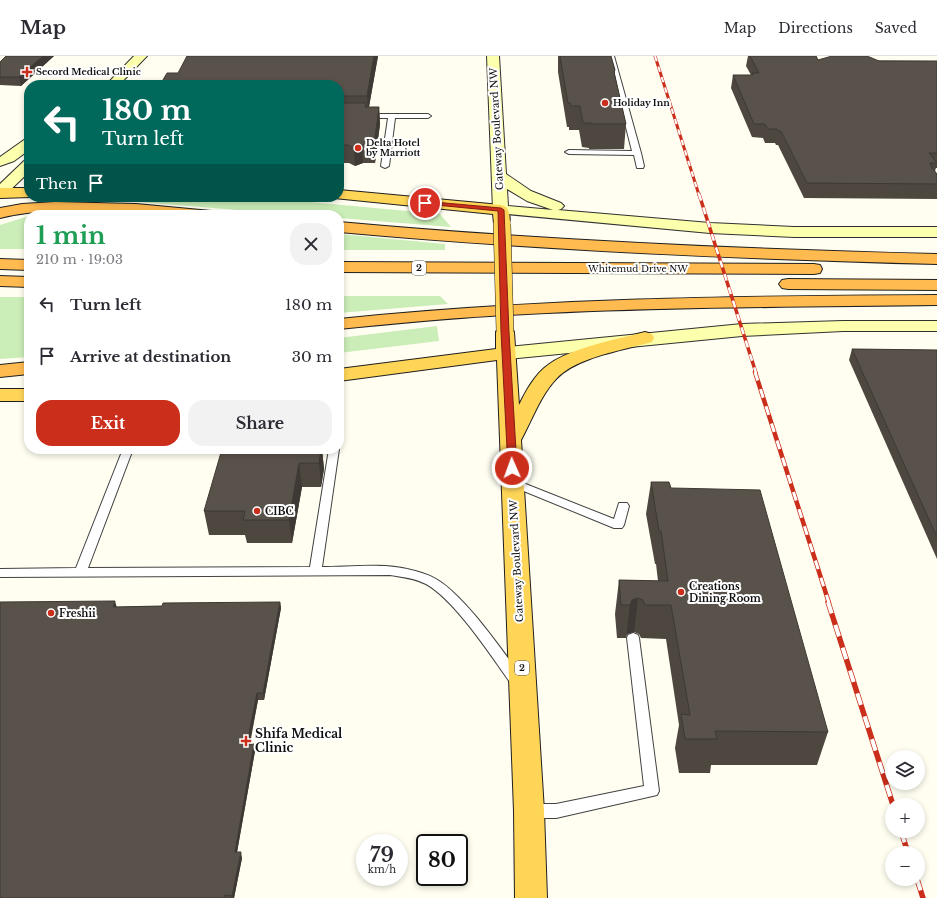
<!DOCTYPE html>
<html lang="en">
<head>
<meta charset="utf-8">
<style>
  :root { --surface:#fff; --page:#f2f2f3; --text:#2b2b33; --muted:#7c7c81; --line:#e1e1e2; --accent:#cb2e1b }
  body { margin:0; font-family:"Libre Baskerville",serif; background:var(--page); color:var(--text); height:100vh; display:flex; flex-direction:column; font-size:15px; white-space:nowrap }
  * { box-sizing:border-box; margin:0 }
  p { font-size:13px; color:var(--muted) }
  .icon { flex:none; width:22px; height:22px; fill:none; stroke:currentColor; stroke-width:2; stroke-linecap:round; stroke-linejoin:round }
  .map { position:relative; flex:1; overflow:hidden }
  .details { position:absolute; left:24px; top:154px; width:320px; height:244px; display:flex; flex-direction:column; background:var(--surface); border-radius:16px; box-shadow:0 2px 6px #0003 }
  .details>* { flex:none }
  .hud { position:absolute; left:24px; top:24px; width:320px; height:122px; border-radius:16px; box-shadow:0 2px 6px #0003; background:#00695c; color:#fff; overflow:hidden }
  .controls { position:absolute; left:885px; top:694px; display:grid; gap:8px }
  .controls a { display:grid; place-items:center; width:40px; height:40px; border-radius:50%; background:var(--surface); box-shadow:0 2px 6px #0003; font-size:20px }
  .speed { position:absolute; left:356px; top:778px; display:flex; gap:8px; font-size:20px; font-weight:700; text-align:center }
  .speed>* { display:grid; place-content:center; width:52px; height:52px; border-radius:50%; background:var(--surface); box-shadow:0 2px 6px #0003; line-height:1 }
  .speed small { font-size:10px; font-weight:400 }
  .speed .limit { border:2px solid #111; border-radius:6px; background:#fff; color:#111 }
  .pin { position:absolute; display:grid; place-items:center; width:34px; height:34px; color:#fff; margin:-17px; border:2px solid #fff; border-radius:50%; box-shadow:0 1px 4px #0007 }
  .me { position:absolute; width:44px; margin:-22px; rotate:358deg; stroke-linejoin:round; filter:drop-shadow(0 0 3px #0008) }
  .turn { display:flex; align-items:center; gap:14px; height:84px; padding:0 12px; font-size:18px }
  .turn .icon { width:52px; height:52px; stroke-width:2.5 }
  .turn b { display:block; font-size:28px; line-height:34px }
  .then { display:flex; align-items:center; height:38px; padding:0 12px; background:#0003; gap:8px; font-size:15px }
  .round { display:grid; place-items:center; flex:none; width:42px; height:42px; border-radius:16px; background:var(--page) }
  .overview { display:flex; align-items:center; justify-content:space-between; height:68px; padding:0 12px }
  h1 { font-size:24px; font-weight:700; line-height:30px; color:#1e9e55 }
  .action { display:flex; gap:8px; margin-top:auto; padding:8px 12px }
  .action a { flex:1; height:46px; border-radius:16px; background:var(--accent); color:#fff; font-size:16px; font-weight:700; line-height:46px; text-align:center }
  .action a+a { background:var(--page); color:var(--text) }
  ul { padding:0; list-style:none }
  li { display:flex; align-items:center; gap:12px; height:52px; padding:0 12px }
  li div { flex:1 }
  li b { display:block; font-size:15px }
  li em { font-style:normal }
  header { display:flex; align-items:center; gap:24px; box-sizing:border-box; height:56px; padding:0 20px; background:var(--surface); border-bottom:1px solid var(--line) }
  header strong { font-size:19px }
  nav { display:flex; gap:22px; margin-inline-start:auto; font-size:14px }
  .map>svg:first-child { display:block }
  .green { fill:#cbedb7 }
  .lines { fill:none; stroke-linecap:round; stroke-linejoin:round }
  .service-casing { stroke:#424242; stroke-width:2 }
  .secondary-casing { stroke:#313131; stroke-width:2 }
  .trunk-casing { stroke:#202020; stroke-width:2 }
  .motorway-casing { stroke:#202020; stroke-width:2 }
  .service { fill:#fff; fill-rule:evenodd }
  .secondary { fill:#fcffac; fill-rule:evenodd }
  .trunk { fill:#ffd558; fill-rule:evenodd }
  .motorway { fill:#ffba50; fill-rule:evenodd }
  .rail-far3-casing { stroke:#cb2e1b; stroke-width:3 }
  .rail-far2-casing { stroke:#cb2e1b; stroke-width:3.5 }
  .rail-far1-casing { stroke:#cb2e1b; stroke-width:4.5 }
  .rail-casing { stroke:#cb2e1b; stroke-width:5.5 }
  .rail-far3 { stroke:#fff; stroke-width:2; stroke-dasharray:5.5; stroke-linecap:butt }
  .rail-far2 { stroke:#fff; stroke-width:2.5; stroke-dasharray:7; stroke-linecap:butt }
  .rail-far1 { stroke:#fff; stroke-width:3; stroke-dasharray:9; stroke-linecap:butt }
  .rail { stroke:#fff; stroke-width:4; stroke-dasharray:12; stroke-linecap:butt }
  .trunk-bridge-casing { stroke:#202020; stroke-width:18; stroke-linecap:butt }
  .trunk-bridge { stroke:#ffd558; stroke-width:17 }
  .wall { fill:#4d4740 }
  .shaded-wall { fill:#3e3934 }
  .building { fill:#59524a; stroke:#3e3934 }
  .route { fill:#cb2e1b; stroke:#841e12 }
  .poi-dot { fill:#cb2e1b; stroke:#fff; stroke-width:1.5 }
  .labels { text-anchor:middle; stroke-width:4; stroke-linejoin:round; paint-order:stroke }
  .far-poi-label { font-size:9px; font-weight:bold; fill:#0f0f0f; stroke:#fff; text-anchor:start }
  .shield { fill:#fff; stroke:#575757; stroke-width:1 }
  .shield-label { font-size:9px; font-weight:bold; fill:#0f0f0f }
  .far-street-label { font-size:9px; fill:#0f0f0f; stroke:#fff }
  .street-label { font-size:10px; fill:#0f0f0f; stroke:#fff }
  .poi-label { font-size:10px; font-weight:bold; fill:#0f0f0f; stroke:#fff; text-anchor:start }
  .near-poi-label { font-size:12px; font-weight:bold; fill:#0f0f0f; stroke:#fff; text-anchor:start }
</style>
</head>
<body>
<header>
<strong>Map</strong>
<nav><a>Map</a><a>Directions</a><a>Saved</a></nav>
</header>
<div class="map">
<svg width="937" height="842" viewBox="0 0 937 842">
  <rect width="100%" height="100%" fill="#fffef1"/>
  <!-- green -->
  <path class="green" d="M266,142L440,158L451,171L339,162V159H300L127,145Z
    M29,160V193H0V169Z
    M339,178L445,188V194H339Z
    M339,240H440L448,248L339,257Z
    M0,241H29V301L0,303Z
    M437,270L439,285L339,297V282Z"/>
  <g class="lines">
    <defs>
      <path id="service" d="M608,0H614L641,97L644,110L643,112H637L634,99L569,98L565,96L569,94L632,95Z
        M339,58H428L431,60L428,62H395L389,110L385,112L381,110L388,62H339Z
        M123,393H133L88,512L310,511L329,393H339L322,511C347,511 383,507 407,513C417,515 427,518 436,523C465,540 501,593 522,621L524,625L522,629L517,630L512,629C492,601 455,544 426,528C414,522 403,521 390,519L0,521V513L76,512Z
        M513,423L614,463L619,447H627L629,450L624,469L622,472H614L509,429L507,427L509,425Z
        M633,577L638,579L639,582L659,735L657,739L556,762H529L524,760L521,755L524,750L529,748H556L644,730L627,582L628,579Z"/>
      <path id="secondary" d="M134,0H147L119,29H106Z
        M487,0H499L506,118L531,135L561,147L564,150L561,153L558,154L710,167L794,171H937V181H794L710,177L496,157L493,154ZM507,133L527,145L553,154L508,150Z
        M29,83V94L14,105L0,110V101L24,84Z
        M29,104V116L5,139L0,141V128L24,105Z
        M843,265H937V275H843L742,280L507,303L500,301L498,297L500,293L507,291L742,268Z"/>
      <path id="trunk" d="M0,132H29V141H31L0,142Z
        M339,134L501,149L506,151C510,156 511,166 508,171L502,173L496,171L494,168L493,158L334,142L333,141H339Z
        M505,270L512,272L514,276L519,349C526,335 535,318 548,309C570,292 618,283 645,276L652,278L654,282L652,286C624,294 576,301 556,323C540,340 532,364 521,384L544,755L547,842H515L514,755L497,304L339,325V313L496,293V276L498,272Z
        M0,333H29V345H0Z"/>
      <path id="motorway" d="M55,146L136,148L222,156L224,159C202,159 181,160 159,159C106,157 52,149 0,162V152L22,148Z
        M339,166C538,184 737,193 937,198V208C737,203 538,194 339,176Z
        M0,203L29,204V214L0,213Z
        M339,206L814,208L820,209L822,213L820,217L814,218L339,216Z
        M0,220L29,221V231L0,230Z
        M788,223L937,224V234L788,233L782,232L779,228L782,224Z
        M937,239V249C788,251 639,251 490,260C439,263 389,268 339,273V263C539,242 736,240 937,239Z
        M29,306V318L0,321V309Z"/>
    </defs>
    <!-- service casing -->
    <use href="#service" class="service-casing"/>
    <!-- secondary casing -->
    <use href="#secondary" class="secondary-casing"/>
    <!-- trunk casing -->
    <use href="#trunk" class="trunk-casing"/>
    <!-- motorway casing -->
    <use href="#motorway" class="motorway-casing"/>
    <!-- service -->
    <use href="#service" class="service"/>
    <!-- secondary -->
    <use href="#secondary" class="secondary"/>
    <!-- trunk -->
    <use href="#trunk" class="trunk"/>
    <!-- motorway -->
    <use href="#motorway" class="motorway"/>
    <defs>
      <path id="rail-far3" d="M655,0L699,139"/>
      <path id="rail-far2" d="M699,138L756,317"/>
      <path id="rail-far1" d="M755,316L829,547"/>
      <path id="rail" d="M828,546L893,749
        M901,775L908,797
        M917,823L923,842"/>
    </defs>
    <!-- rail-far3 casing -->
    <use href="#rail-far3" class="rail-far3-casing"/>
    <!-- rail-far2 casing -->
    <use href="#rail-far2" class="rail-far2-casing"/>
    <!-- rail-far1 casing -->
    <use href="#rail-far1" class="rail-far1-casing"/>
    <!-- rail casing -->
    <use href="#rail" class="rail-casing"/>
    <!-- rail-far3 -->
    <use href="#rail-far3" class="rail-far3"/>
    <!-- rail-far2 -->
    <use href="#rail-far2" class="rail-far2"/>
    <!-- rail-far1 -->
    <use href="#rail-far1" class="rail-far1"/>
    <!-- rail -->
    <use href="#rail" class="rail"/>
    <defs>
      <path id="trunk-bridge" d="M502,168L505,276"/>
    </defs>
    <!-- trunk-bridge casing -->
    <use href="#trunk-bridge" class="trunk-bridge-casing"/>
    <!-- trunk-bridge -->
    <use href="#trunk-bridge" class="trunk-bridge"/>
  </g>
  <!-- wall -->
  <path class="wall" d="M54,0L21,30L0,29V6Z
    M378,0L369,51H379L380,68L375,107H363L355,110L349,107H339V29L178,17Z
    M558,0H611L615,14V19L626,68L624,93H589V92L582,91L579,74H569V71H567L558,16Z
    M748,0H816L818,4L937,5V112H936L935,115L937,118V143L804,142L778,89H776L775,87H765L763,82L752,81L731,32L733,19H751L746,10Z
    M852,293L937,294V503L849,304Z
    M322,393L324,413L321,431H302L292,487H247L245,479H209L204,455Z
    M651,426L671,432L828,676L817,709H711L710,717H679L675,692L679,669L666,583L641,582L639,578L634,576L627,578L626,582H617L615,558L619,524L658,525L656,508H655L646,458Z
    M280,546L281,552L264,644H258L250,688L255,695L237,796L242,802L234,842H0L117,551L162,550Z"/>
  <!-- shaded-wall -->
  <path class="shaded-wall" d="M43,0H54L21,30L19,21Z
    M374,0H378L368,56L367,40Z
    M379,51L380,68L375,107L374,89Z
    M362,89L363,107L355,110L354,92Z
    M321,393H322L324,413L321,431L319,407Z
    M299,407L302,431L292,487L289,464Z
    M638,542L634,576L627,578L626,582L630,549L632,544Z
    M115,545L117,552L113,551Z
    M280,546L281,552L264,644L263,637Z
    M257,637L258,644L248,694L247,688Z
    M254,688L255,695L236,802L235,796Z
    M241,796L242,802L234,842H233L232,840Z"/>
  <!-- building -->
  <path class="building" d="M6,0H43L19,21H0V6Z
    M187,0H374L367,40H339V29H160L167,17H178Z
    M560,0H611L615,14L614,16L626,68H591V67H583L580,50H571L570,47H568Z
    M750,0H816L818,4L832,0H867L879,5H937V97H929L937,107H930L932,112L937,118V128L807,127L781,75H778L777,73H768L765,68H754L733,19H753L752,17H759Z
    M339,47H366L365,51H379L374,89H362L354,92L348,89H339Z
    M852,293L937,294V481Z
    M222,393H321L319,407H299L289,464H243L245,455H204Z
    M651,426H669L671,432L760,434L828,676L715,675L717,683H685L681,658L690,659L671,549H645L643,544L638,542L632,544L630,549H621L619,524L668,525L661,475H659Z
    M115,545L113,551L162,550L163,547L280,546L263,637H257L247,688H254L235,796H241L232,840L225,839V842H0V546Z"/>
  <!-- route -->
  <path class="route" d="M423,145L501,152L504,154L509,276L517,412L515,414L512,415L508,412L501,276L498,155L425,148L422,147Z"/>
  <!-- markers -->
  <g class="poi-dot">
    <path d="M25 10h4v4h4v4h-4v4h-4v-4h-4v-4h4z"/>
    <circle cx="605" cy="47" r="4"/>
    <circle cx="358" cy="92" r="4"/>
    <circle cx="257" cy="455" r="4"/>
    <circle cx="681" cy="536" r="4"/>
    <circle cx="51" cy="557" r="4"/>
    <path d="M244 679h4v4h4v4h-4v4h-4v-4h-4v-4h4z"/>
  </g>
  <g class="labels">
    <!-- far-poi labels -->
    <g class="far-poi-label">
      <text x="36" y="19">Secord Medical Clinic</text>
      <text x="613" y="50">Holiday Inn</text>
      <text x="366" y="90">Delta Hotel<tspan x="366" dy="10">by Marriott</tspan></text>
    </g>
    <!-- shield labels -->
    <g class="shield">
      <rect x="412" y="205" width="14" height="14" rx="3"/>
      <rect x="515" y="605" width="14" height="14" rx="3"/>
    </g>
    <g class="shield-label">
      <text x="419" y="215">2</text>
      <text x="522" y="615">2</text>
    </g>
    <!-- far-street labels -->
    <g class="far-street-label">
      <text x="638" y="216">Whitemud Drive NW</text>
    </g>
    <!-- street labels -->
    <g class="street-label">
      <text transform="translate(496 73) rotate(-93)" y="4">Gateway Boulevard NW</text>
      <text transform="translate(516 505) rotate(-93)" y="4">Gateway Boulevard NW</text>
    </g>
    <!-- poi labels -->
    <g class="poi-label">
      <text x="265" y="459">CIBC</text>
      <text x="689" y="534">Creations<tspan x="689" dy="12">Dining Room</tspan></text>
      <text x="59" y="561">Freshii</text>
    </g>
    <!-- near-poi labels -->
    <g class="near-poi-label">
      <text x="255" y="682">Shifa Medical<tspan x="255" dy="14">Clinic</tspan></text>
    </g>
  </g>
</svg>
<div class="controls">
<a><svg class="icon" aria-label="layers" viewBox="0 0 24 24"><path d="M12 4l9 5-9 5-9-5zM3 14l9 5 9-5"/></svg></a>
<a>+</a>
<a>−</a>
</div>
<div class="speed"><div>79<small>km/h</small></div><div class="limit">80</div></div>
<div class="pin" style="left:425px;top:147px;background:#d93025"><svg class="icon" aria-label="arrive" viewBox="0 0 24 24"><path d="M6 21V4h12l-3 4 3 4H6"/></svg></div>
<svg class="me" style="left:512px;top:412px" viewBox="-20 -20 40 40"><circle r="17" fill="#cb2e1b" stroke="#fff" stroke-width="3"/><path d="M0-11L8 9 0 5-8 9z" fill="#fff"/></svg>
<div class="hud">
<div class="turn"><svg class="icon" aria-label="left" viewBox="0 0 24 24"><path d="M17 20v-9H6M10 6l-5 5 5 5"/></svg><div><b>180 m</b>Turn left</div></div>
<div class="then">Then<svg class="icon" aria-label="arrive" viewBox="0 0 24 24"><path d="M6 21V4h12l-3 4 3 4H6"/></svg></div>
</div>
<section class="details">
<div class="overview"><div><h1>1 min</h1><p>210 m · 19:03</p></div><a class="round"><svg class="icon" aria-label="close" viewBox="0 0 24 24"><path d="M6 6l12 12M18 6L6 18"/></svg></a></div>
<ul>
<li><svg class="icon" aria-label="left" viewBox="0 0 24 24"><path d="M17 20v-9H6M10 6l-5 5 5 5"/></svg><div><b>Turn left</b></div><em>180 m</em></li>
<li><svg class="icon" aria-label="arrive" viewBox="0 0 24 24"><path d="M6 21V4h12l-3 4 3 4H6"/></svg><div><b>Arrive at destination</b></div><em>30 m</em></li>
</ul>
<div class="action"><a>Exit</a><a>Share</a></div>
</section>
</div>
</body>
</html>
